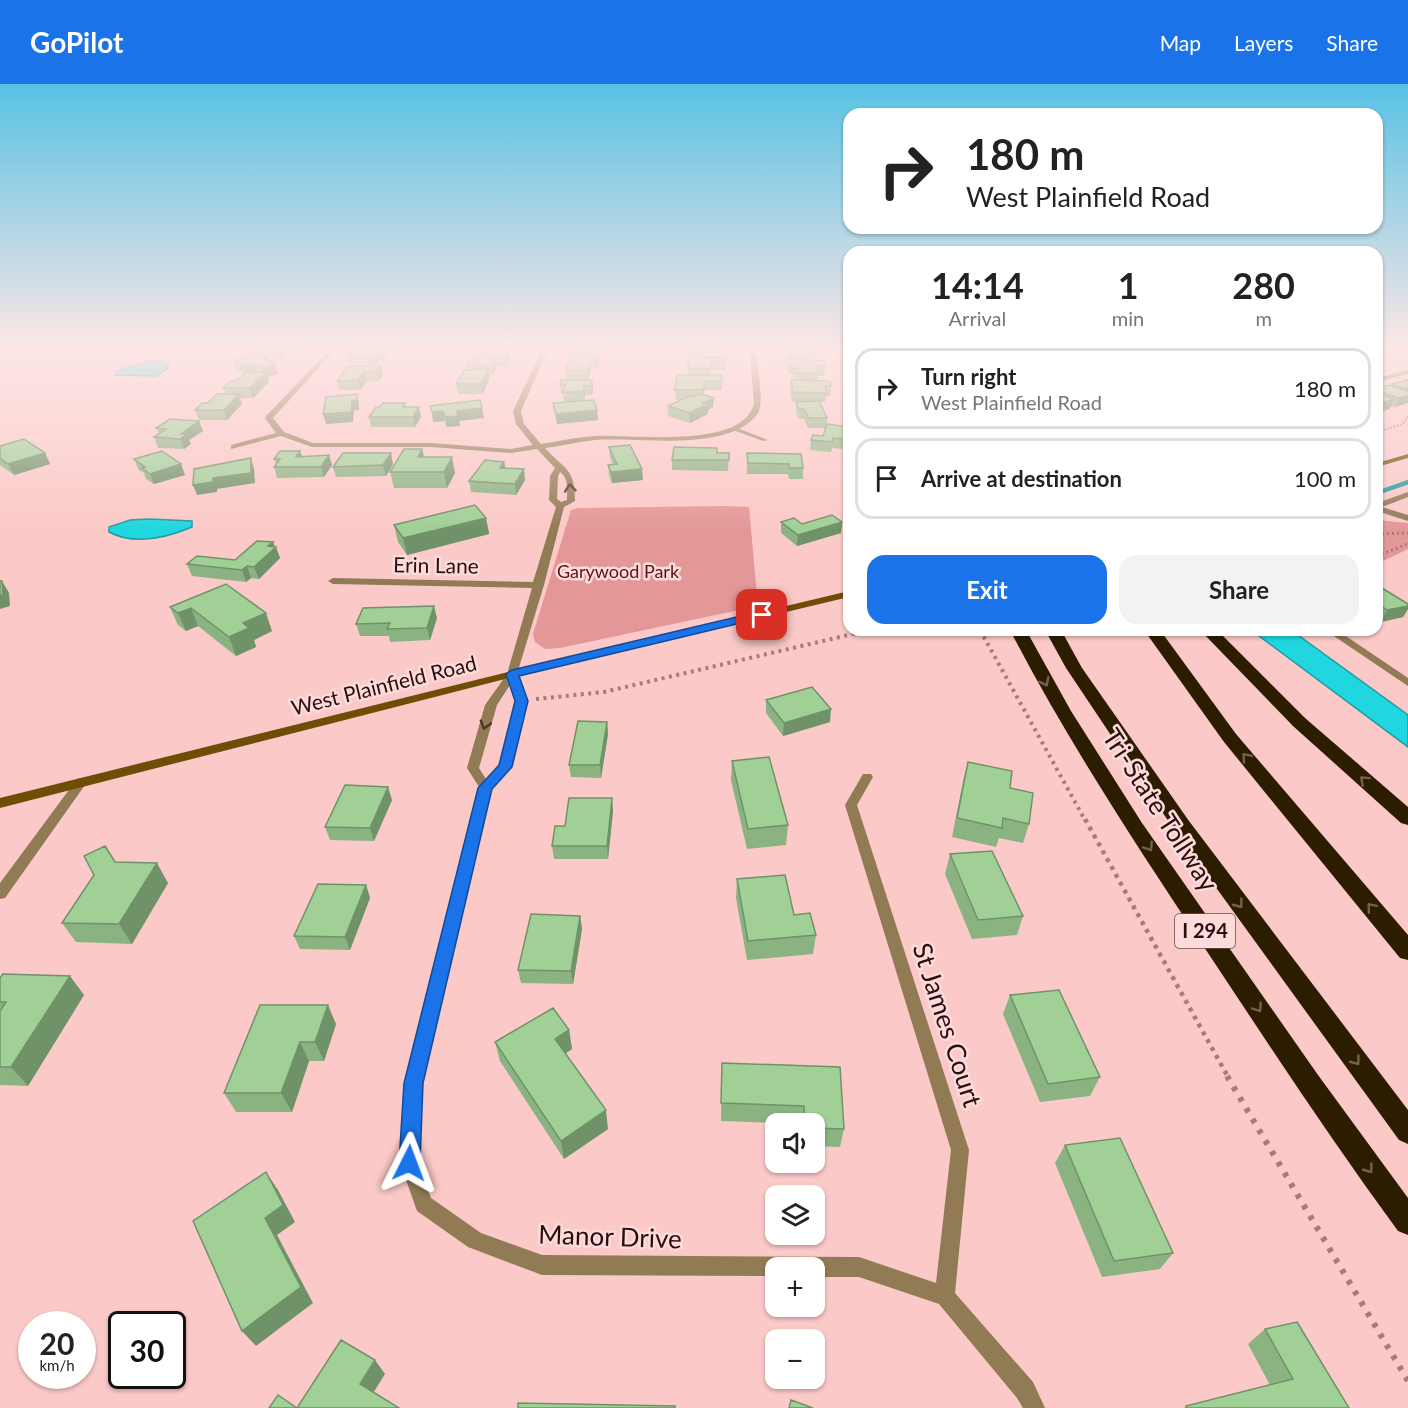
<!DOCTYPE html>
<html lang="en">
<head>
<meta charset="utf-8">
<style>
  :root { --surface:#fff; --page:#f2f2f2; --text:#222; --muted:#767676; --line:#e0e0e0; --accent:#1a73e8 }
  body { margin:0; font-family:Lato,sans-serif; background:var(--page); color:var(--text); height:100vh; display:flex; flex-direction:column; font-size:22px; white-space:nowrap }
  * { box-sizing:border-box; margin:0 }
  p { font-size:20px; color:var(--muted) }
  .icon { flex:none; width:33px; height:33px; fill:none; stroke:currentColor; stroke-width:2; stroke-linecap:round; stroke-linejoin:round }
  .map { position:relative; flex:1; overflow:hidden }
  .side { position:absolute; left:843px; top:162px; width:540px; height:390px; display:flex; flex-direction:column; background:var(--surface); border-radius:18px; box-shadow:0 2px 4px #0004 }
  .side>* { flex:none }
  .hud { position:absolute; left:843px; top:24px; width:540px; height:126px; border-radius:18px; box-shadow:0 2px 4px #0004; background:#fff; color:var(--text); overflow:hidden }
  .controls { position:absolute; left:765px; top:1029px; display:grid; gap:12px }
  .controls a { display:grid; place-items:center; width:60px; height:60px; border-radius:12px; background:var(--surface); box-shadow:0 2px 4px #0004; font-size:30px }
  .speed { position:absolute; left:18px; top:1227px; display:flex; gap:12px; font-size:30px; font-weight:700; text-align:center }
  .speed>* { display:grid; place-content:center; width:78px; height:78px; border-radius:50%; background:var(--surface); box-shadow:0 2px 4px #0004; line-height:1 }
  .speed small { font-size:15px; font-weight:400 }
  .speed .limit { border:3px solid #111; border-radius:9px; background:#fff; color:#111 }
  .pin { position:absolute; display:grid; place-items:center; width:51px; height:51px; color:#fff; margin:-26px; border-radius:12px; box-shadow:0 3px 9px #0006 }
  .me { position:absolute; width:66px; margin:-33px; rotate:3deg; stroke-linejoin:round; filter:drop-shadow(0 0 4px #0008) }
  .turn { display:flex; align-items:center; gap:21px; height:126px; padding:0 24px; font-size:27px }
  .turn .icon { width:78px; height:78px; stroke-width:2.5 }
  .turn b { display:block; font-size:42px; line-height:51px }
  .eta { display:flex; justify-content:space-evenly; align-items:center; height:102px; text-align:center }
  .eta b { font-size:36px; font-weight:700; line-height:42px }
  .action { display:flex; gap:12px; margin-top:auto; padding:12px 24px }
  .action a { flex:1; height:69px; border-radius:18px; background:var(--accent); color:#fff; font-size:24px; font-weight:700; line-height:69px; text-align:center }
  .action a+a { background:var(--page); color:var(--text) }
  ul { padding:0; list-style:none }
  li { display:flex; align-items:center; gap:18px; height:81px; margin:0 12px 9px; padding:0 12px; border:3px solid var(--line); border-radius:18px }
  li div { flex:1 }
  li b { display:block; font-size:22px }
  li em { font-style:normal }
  header { display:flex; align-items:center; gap:36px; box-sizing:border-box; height:84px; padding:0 30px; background:var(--accent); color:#fff }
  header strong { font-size:28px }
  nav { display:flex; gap:33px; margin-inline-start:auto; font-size:21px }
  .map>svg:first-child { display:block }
  .green { fill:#e49797 }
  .water { fill:#20d7df; stroke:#239ba1; stroke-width:1.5 }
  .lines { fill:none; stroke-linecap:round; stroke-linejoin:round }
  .stream { stroke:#239ba1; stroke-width:4.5 }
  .path-far4 { stroke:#a57c7c; stroke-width:2; stroke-dasharray:1.5 2; stroke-linecap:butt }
  .path-far3 { stroke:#a57c7c; stroke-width:3; stroke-dasharray:2 3; stroke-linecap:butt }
  .path-far2 { stroke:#a57c7c; stroke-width:4; stroke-dasharray:3 4.5; stroke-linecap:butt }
  .path-far1 { stroke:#a57c7c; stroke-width:4.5; stroke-dasharray:4 5; stroke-linecap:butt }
  .path { stroke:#a57c7c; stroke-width:6; stroke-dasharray:4.5 8; stroke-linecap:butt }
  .service { fill:#917b55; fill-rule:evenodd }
  .minor { fill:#917b55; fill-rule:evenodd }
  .secondary { fill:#6e4e07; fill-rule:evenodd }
  .motorway { fill:#2d1d00; fill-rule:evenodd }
  .wall { fill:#8ab381 }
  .shaded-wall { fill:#709269 }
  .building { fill:#a0d096; stroke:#709269; stroke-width:1.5 }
  .oneway { stroke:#4f3428 }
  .oneway2 { stroke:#76604c }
  .route { fill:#1a73e8; stroke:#114b97; stroke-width:1.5 }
  .labels { text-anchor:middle; stroke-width:5; stroke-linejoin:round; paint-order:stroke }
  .far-park-label { font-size:18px; fill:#57141a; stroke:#fddbda }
  .shield { fill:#fddbda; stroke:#6a4c4c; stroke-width:1.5 }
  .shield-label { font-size:20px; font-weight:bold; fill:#2b0e0f }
  .street-label { font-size:21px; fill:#2b0e0f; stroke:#fddbda }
  .near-street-label { font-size:26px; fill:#2b0e0f; stroke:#fddbda }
</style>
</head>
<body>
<header>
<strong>GoPilot</strong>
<nav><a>Map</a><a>Layers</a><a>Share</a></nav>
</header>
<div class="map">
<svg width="1408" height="1324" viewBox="0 0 1408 1324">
  <rect width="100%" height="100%" fill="#fbc9c8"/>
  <!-- green -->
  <path class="green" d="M726,422L749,423L758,522L560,564L545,565L535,558L533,550L571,426L578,424Z
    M1377,436L1408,439V465L1377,480Z"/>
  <!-- water -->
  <path class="water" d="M149,277H163L169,279L166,282L169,284L156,292L115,291L117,287Z
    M149,435L192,437V443C166,454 135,462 109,448V443L130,436Z
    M1251,546H1291L1408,631V663Z"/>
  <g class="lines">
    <!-- stream -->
    <path class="stream" d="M1377,409L1408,398"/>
    <!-- path-far4 -->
    <path class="path-far4" d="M1377,348L1403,340L1408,332"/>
    <!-- path-far3 -->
    <path class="path-far3" d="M1377,450L1408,449
      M1377,472L1408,460"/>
    <!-- path-far2 -->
    <path class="path-far2" d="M980,546L1085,736
      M536,615L604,608L870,546"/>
    <!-- path-far1 -->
    <path class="path-far1" d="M1085,735L1228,993"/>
    <!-- path -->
    <path class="path" d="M1227,992L1408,1297"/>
    <!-- service -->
    <path class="service" d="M733,344H737L768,356L763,357L733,346Z"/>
    <!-- minor -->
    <path class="minor" d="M339,261H346L333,268L273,334L284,348L313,359H431L511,365L533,361L516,340L513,327L544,261H550L521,327L524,340L541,360C559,357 577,353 595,352C632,350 742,366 754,320L749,261H755C756,275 765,319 758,329C731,369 637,353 595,356C578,358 561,362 545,364C565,386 575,384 575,417L564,423L544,501L517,590L527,617L511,683L491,705L421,1000L418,1079L431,1114L481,1149L542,1171L859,1173L936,1199L951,1066L845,721L863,690H871L873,693L857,721L969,1066L955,1209L1033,1298L1045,1324H1023L1017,1314L939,1220L859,1193H814V1184H776V1192L542,1191L468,1163L417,1127L400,1079L405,1000L479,703L467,684L485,621L507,590L532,504L333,500L328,497L333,494L533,498L556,423L549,416L550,392L555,384L537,365L511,369L431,363H312L281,352L231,365V361L276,349L265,334L266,332L329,266ZM560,388C569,394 567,406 567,416L561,418L557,415L558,392ZM510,601L515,617L499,681L486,695L479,684L497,621Z
      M1408,286V290L1377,298V294Z
      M1408,408V413L1382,423L1408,431V437L1377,427V419Z
      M1325,546H1337L1408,594V602Z
      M81,694L87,698L85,701L5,814L0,815V799L77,695Z"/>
    <!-- secondary -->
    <path class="secondary" d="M1408,370V374L1377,383V379Z
      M849,507V513L513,593L0,724V714L512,587Z"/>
    <!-- motorway -->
    <path class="motorway" d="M1010,546H1026L1071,627L1142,739L1318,991L1408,1114V1151L1398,1147C1331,1056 1269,961 1206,866C1137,762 1068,658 1010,546Z
      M1045,546H1061L1082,584L1189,737L1408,1026V1060L1399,1056L1175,747L1066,584Z
      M1144,546H1160L1236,650L1408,851V876L1400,874L1224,658Z
      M1200,546H1217L1305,634L1408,723V741L1401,739L1293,642Z"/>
  </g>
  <!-- wall -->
  <path class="wall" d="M572,261H599L598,267H590L589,271H599V280L598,285H591L588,296L593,305L592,311H585L584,316L597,326L598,336L557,340L554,329L553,319L572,317H564L563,310H561L560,300L567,296L566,286L571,273L570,267Z
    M688,261H716L715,269H704V273L726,277V286H711V291H722V306H704V311L714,314L713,323L708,326V330L690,339L668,332V322L681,316H676L675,306L688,291Z
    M788,261H815V263H814V274H805V276L826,282L825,292H818V297L831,302L830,312H826L825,318H819L827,334V341L848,353L843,365L832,364L831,368L810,366L811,356L823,352L826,344H808L804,335H799L796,328V318H802H792L790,306L791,296L793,297V290H789L788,284Z
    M300,262L280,275L267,274L278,290L268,293L269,298L253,314H240L242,320L227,336H199L195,326L226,310L223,304L236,297L244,290L236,285L233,275L259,269L258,265Z
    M360,265H396L374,281L348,279L346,270Z
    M508,268L509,277L506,283L497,282L493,290H489V295L483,310H458L456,300L468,286L467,281L473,278Z
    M381,282L383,291L378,297L366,298L360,306H339L337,297Z
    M1408,296V319L1394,323L1391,322L1390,325L1377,329V304L1391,302L1392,300Z
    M405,319L406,323L421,333L415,343H371L369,333L380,323Z
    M156,344L203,347L189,356L191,360L184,365L158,364L154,353L159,350Z
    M0,362L45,369L50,380L14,391L0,381Z
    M609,363L643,396L612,399L609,392L608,381H613L610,373Z
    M422,365L424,373L455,389L447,404H394L390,388Z
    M717,369H729L728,387L672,386V376Z
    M747,369L801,370L803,384V395H789L788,390H747Z
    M329,371L332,381L324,393L277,394L274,383L276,380L274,375Z
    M134,375L185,391L154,400L146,395L144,389L139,386Z
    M504,378L505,384L525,396L516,411L471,408L469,397Z
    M393,380L386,392L336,393L333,383Z
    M486,434L489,450L407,471L398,458L394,441Z
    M781,438L802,440L842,438L841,449L797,462L781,449Z
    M273,458L280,474L259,495L251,494L246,498L192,492L187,480L235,476Z
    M226,500L272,547L254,556L256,563L236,572L198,542L186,547L178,541L170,523Z
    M1377,501L1408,520V525L1403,533L1381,538L1377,536Z
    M437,534L430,556L390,558L389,552H360L356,540Z
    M766,616L830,638L783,652L766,629Z
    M607,638L608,650L601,694L571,693L569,681Z
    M732,677L788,741L786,761L747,765L731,696Z
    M968,678L1010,704L1029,740L1023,759L999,754L996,763L952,753L963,697Z
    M612,714L613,727L608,775H554L552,762L565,742Z
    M392,716L374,757L330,756L325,743Z
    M105,762L115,778L168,799L132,860L76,858L62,839L94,791Z
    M950,770L1023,832L1017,851L972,855L945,790Z
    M737,795L794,831L816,851L813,870L747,876L736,814Z
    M366,801L370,814L350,866L300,865L294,852Z
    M580,832L582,845L573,900L521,899L518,886Z
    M0,894L84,911L28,1002L0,1001Z
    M1010,911L1100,993L1090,1012L1040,1018L1003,930Z
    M260,921L336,940L324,977H309L292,1028H236L224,1009Z
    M569,946L572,965L565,970L608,1045L564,1075L500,977L495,958Z
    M722,979L840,983L844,1045L840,1063L814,1062V1040L721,1037Z
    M1065,1061L1173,1169L1160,1185L1102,1193L1055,1079Z
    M1265,1245L1349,1324H1184L1186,1322L1270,1301L1248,1260Z"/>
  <!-- shaded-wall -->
  <path class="shaded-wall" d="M286,261H300V262L280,275L277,266Z
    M387,261H395L396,265L374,281L372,272Z
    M588,261H589L590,267L587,276V267Z
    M508,268L509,277L506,283L505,273Z
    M599,271V280L598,285L597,276Z
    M267,273L269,282L275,281L278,290L268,293L269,298L253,314L250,304L264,290L263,284V274Z
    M496,273L497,282L493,290L491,281Z
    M591,276V285L588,296V286Z
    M253,278L256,288L246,290L243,281Z
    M381,282L383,291L378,297L376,288Z
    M488,285L489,295L483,310L481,300Z
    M364,288L366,298L360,306L358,296Z
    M592,296L593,305L592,311L591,302Z
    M584,302L585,311L584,317L583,308Z
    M239,310L242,320L227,336L224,326Z
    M357,310L359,320V326H354L353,338L326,340L323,330L352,317Z
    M1408,311V319L1394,323L1399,314Z
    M714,314L713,323L708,326V330L690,339L689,329L703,319Z
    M1394,315L1390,325L1377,329V323L1379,320Z
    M419,323L421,333L415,343L413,333Z
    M482,324L484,334L459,337L460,342L446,343L445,333L457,327Z
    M597,326L598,336L557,340L556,330Z
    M443,327L445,337L433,338L432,328Z
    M199,337L203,347L189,356L191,360L184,365L180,355L181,350Z
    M849,343L848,353L843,365L844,355Z
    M422,365L426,380L421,389L418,373Z
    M300,367L304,378L299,384L296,373Z
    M45,369L50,380L14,391L8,380Z
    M391,369L393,380L386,392L383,381Z
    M329,371L332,381L324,393L321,383Z
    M452,373L455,389L447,404L444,388Z
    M251,374L254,385L255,399L217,405V408L197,411L193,401L213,394Z
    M504,378L506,388L500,384Z
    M181,380L185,391L154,400L150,390Z
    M524,385L525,396L516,411L515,400Z
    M642,385L643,396L612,399L611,388Z
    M486,434L489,450L407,471L403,454Z
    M842,438L841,449L797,462L798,451Z
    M273,458L275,464L276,463L280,474L259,495L254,483L268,462Z
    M247,482L251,494L246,498L242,486Z
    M2,497L9,509L10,522L0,525V511Z
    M434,522L437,534L430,556L427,544Z
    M1408,522V525L1403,533L1381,538L1387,526Z
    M191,524L198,542L186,547L178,529Z
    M266,529L272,547L254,556L256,563L236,572L229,553L243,539Z
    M831,625L830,638L783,652L784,639Z
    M607,638L608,650L601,694L600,681Z
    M388,703L392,716L374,757L370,744Z
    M612,714L613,727L608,775L607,762Z
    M157,779L168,799L132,860L119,840Z
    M366,801L370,814L350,866L345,853Z
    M580,832L582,845L573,900L571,887Z
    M70,892L84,911L28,1002L11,983Z
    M328,921L336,940L324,977L315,958Z
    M569,946L572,965L558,974L555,955Z
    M300,958L309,977L292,1028L281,1009Z
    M606,1026L608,1045L564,1075L561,1057Z
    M266,1088L278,1106L295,1138L277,1151L313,1219L256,1262L242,1247L265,1134Z
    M375,1276L385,1290L370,1314L360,1300Z"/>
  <!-- building -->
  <path class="building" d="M264,261H286L277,266L258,265Z
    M365,261H387L372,272L346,270L354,264L360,265Z
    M572,261H588L587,267H570Z
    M688,261H704V265H687Z
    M788,261H806V262H814V265H805L806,268H789Z
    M480,267L508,268L505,273H496L491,281H467L469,278H473Z
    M259,269L267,273L263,274L275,281L263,284L253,278L243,281L233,275Z
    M571,271H599L597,276H591L588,286H566Z
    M688,273H726V277H711V285H688Z
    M788,275L824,277L826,282H817L819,289H794L793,285H798L797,281H789Z
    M348,282H381L376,288H364L358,296L337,297Z
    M488,285L481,300H456L464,286Z
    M246,288H266L250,304H223L231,297H236Z
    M677,291H722V297H704V306H675Z
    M561,296H592L591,302H584L583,308H563L565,300H560Z
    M791,296L830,297L831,302H825L826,309L793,308Z
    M1407,296H1408V305L1392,300Z
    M1389,301L1408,307V311L1399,314L1377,306V304Z
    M1377,309L1394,315L1379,320L1377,319Z
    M217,310H239L224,326H195L202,319H208Z
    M357,310V316L352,317L351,328L323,330L326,313Z
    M701,310L714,314L703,319L708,320L689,329L668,322L689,312L693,313Z
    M480,316L482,324L457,327L458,332L445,333L443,327L432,328L430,322Z
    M594,316L597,326L556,330L553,319Z
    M819,317L827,334H809L804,325H799L796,318Z
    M383,319H405L403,323H419L413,333H369L376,323H380Z
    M170,335L199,337L181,350H187L180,355L154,353L166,345L156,344Z
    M827,340L849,343L844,355L833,354L832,358L811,356L813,351L823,352Z
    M24,355L45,369L8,380L0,374V362Z
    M630,361L642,385L611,388L608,381L617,380L609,363Z
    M674,363L717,364V369H729V376H672Z
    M404,365H422L418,373H452L444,388H390Z
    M162,367L181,380L150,390L142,384L145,383L134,375Z
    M280,367H300L296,373L329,371L321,383H274L280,375H274Z
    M343,369H391L383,381L333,383Z
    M747,369L801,370L803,384H789V380L748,379Z
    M251,374V389L213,394V398L193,401L194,385Z
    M485,376L504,378L500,384L524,385L515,400L469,397Z
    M475,421L486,434L403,454L394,441Z
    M832,431L842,438L798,451L781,438L794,434L802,440Z
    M257,457L273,458L268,462L276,463L254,483L247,482L242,486L187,480L197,472L235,476Z
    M0,497H2L3,511H0Z
    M226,500L266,529L243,539L249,544L229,553L191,524L178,529L170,523Z
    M1377,501L1408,520V522L1387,526L1377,519Z
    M434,522L427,544L387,545L390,539L356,540L363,524Z
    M812,603L831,625L784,639L766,616Z
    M578,637L607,638L600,681H569Z
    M769,673L788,741L748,745L732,677Z
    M968,678L1012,687L1010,704L1033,709L1029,740L1003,734L1002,744L957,734Z
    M345,701L388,703L370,744L325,743Z
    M569,714H612L607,762H552L555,742H565Z
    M105,762L115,778L157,779L119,840L62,839L94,791L84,772Z
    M992,767L1023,832L978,836L950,770Z
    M785,791L794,831L810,829L816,851L748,857L737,795Z
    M318,800L366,801L345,853L294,852Z
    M531,830L580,832L571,887L518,886Z
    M3,890L70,892L11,983H0V927L6,918H0V894Z
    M1059,906L1100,993L1048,1000L1010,911Z
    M260,921H328L315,958H300L281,1009H224Z
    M553,924L569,946L555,955L606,1026L561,1057L495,958Z
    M722,979L840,983L844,1045L814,1044V1040H805L804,1022L721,1019Z
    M1120,1054L1173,1169L1114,1177L1065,1061Z
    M266,1088L283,1121L265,1134L301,1203L242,1247L193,1137Z
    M1297,1238L1349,1324H1187L1186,1322L1293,1295L1265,1245Z
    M341,1256L375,1276L360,1300L399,1324H269L278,1311L297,1324Z
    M791,1316L813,1324H789Z
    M518,1319L675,1322V1324H518Z"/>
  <!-- one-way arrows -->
  <defs><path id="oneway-chevron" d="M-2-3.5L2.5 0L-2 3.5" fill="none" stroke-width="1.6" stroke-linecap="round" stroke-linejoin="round" transform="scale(1.5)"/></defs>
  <g class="oneway">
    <use href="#oneway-chevron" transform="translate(570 404) rotate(-96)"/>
    <use href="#oneway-chevron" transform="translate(485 641) rotate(106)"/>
  </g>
  <g class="oneway2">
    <use href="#oneway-chevron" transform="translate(1045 598) rotate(63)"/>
    <use href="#oneway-chevron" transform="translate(1246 673) rotate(-130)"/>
    <use href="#oneway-chevron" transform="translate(1364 696) rotate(-138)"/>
    <use href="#oneway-chevron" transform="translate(1149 763) rotate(57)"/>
    <use href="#oneway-chevron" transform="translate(1239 820) rotate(53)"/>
    <use href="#oneway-chevron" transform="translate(1371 823) rotate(-130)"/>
    <use href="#oneway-chevron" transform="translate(1258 924) rotate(56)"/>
    <use href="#oneway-chevron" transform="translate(1356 977) rotate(53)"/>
    <use href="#oneway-chevron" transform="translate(1369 1085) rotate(53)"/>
  </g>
  <!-- sky -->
  <linearGradient id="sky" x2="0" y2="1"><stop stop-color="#58c2e4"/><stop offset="0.59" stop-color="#fde7e6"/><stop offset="1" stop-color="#fde7e6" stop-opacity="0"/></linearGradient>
  <rect width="1408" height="446" fill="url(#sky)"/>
  <!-- route -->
  <path class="route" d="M762,527L766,528V533L519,592L528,617L512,683L492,705L487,726L423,999L420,1079L416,1086L409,1089L402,1086L399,1079L404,999L478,704L499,681L515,617L506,590L512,586Z"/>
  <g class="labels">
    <!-- far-park labels -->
    <g class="far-park-label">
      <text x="618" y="494">Garywood Park</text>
    </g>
    <!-- shield labels -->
    <rect class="shield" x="1175" y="830" width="60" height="34" rx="4.5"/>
    <g class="shield-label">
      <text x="1205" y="854">I 294</text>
    </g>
    <!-- street labels -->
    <g class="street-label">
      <text transform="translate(436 482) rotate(1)" y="7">Erin Lane</text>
      <text transform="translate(384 602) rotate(-14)" y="7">West Plainfield Road</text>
    </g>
    <!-- near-street labels -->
    <g class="near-street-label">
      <text transform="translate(1160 726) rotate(57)" y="9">Tri-State Tollway</text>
      <text transform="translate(947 941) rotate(72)" y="9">St James Court</text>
      <text transform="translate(610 1153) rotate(2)" y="9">Manor Drive</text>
    </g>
  </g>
</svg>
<div class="controls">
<a><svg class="icon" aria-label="sound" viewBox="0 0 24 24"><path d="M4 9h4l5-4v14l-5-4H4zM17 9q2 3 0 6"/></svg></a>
<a><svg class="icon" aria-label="layers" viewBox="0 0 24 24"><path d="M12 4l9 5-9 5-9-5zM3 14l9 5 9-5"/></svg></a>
<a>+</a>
<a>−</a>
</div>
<div class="speed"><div>20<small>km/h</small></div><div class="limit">30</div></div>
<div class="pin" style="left:762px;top:531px;background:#d93025"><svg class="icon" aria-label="arrive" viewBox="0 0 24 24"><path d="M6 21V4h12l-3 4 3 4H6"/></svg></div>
<svg class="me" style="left:409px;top:1079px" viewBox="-20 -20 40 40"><path d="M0-17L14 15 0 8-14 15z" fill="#1a73e8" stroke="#fff" stroke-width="4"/></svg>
<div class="hud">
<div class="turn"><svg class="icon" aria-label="right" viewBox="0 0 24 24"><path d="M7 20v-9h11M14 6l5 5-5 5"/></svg><div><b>180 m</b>West Plainfield Road</div></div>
</div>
<section class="side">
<div class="eta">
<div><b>14:14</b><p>Arrival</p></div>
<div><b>1</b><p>min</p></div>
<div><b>280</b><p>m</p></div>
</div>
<ul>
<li><svg class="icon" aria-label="right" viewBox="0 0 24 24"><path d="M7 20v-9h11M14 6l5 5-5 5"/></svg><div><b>Turn right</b><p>West Plainfield Road</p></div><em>180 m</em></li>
<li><svg class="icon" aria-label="arrive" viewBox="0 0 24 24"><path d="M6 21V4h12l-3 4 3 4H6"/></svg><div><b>Arrive at destination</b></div><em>100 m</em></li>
</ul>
<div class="action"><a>Exit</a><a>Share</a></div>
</section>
</div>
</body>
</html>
